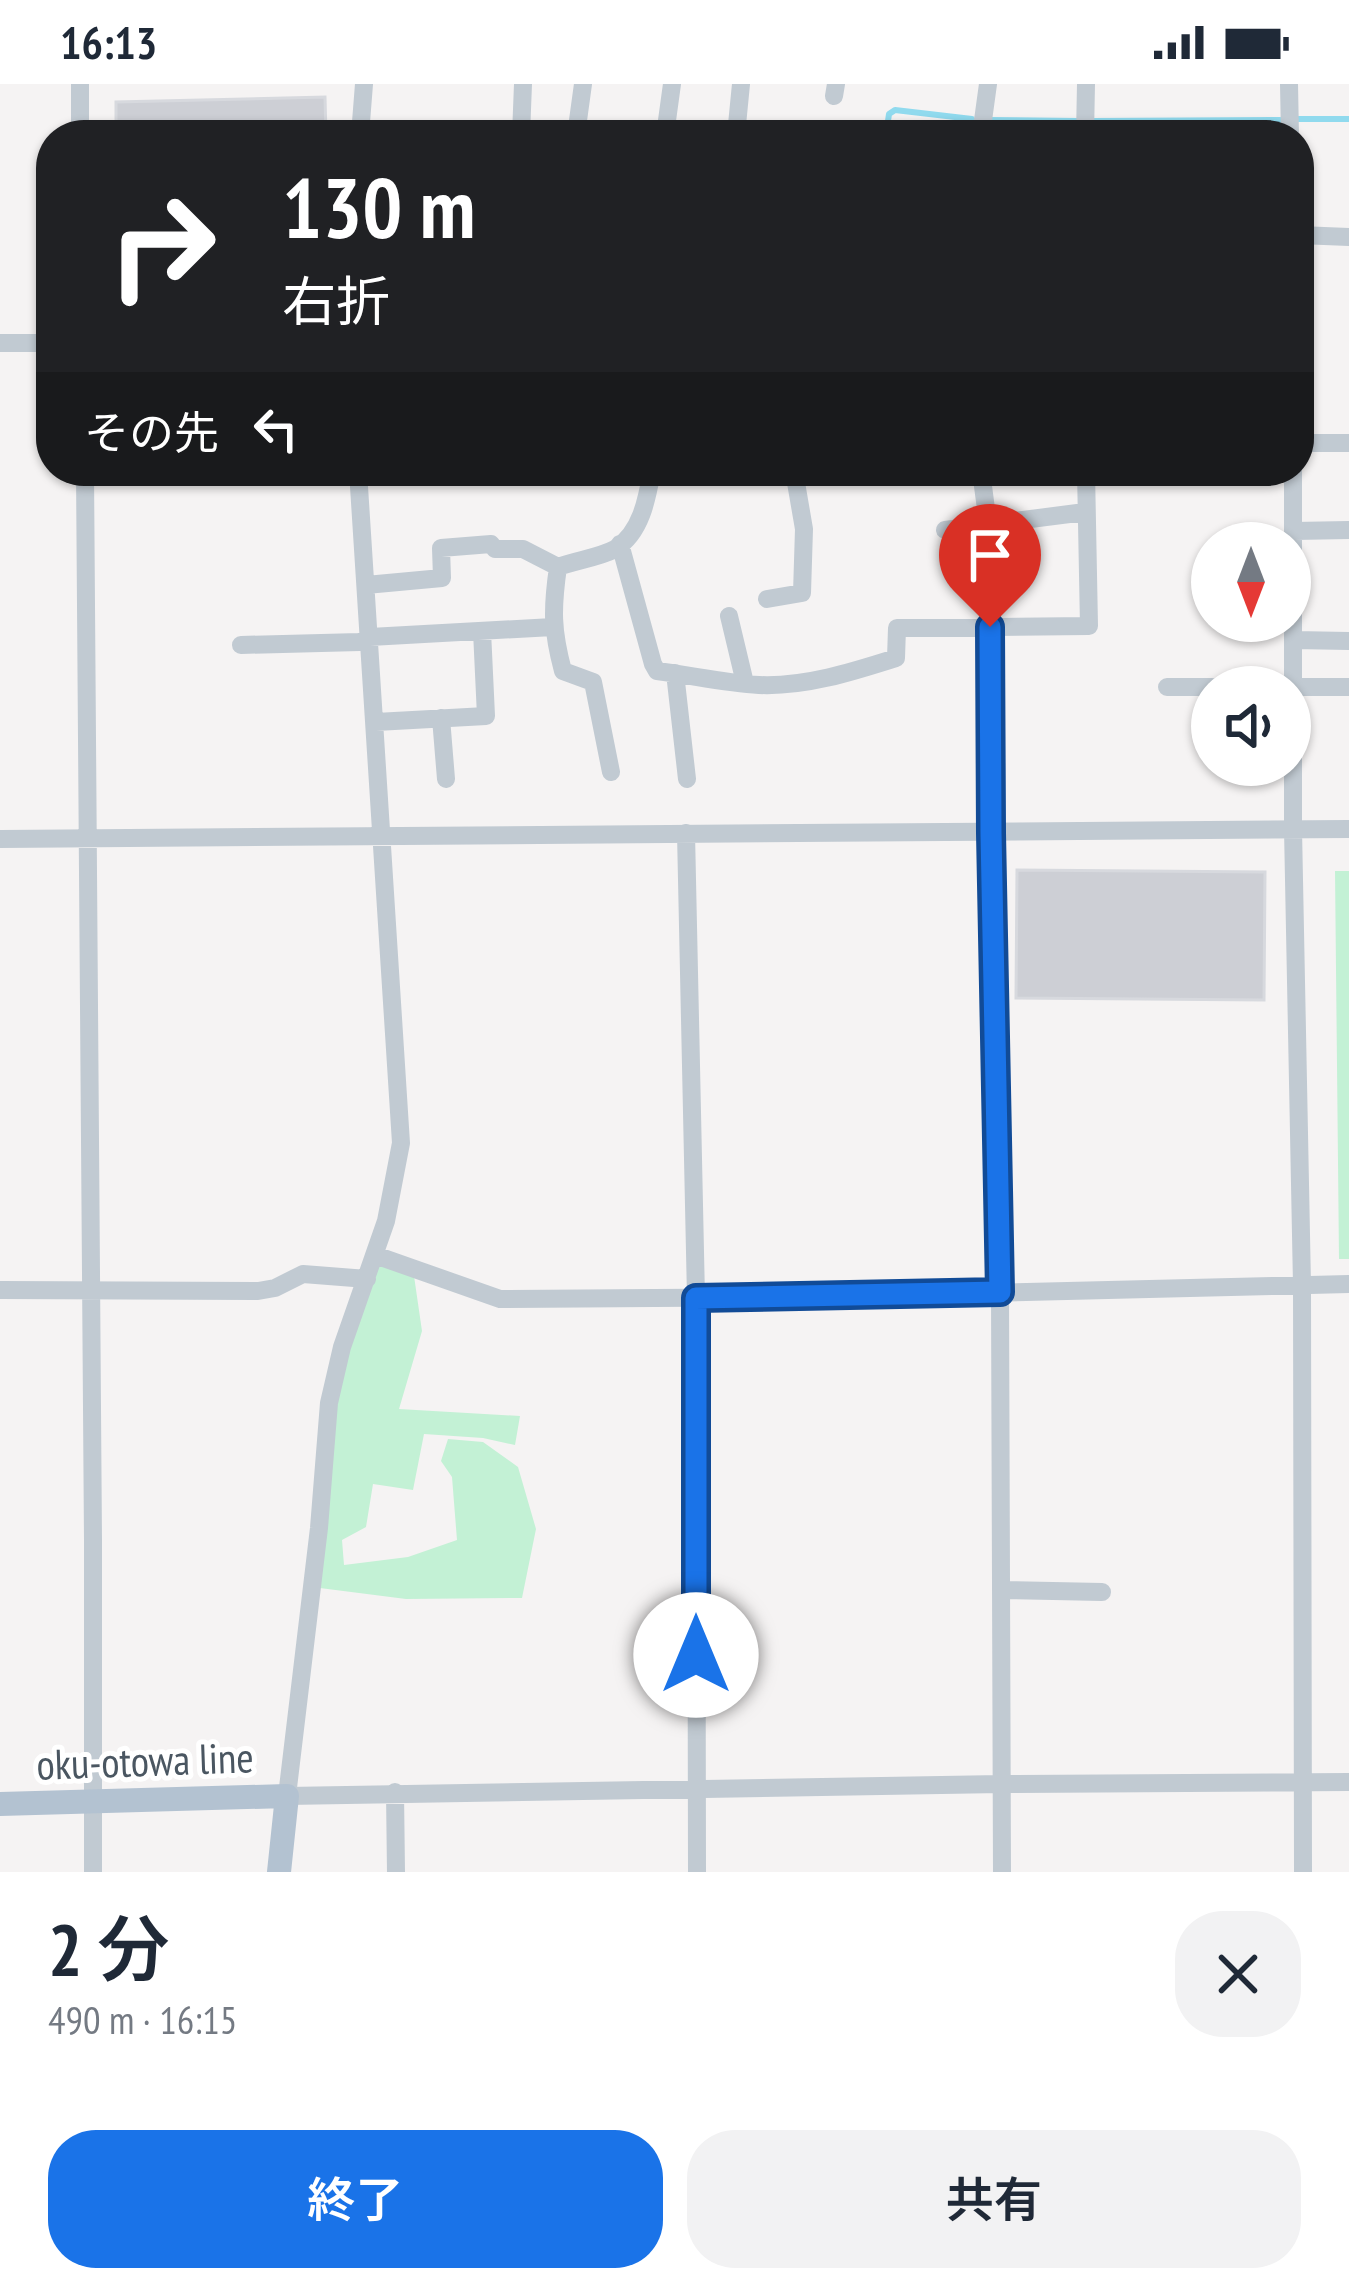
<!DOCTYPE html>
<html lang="ja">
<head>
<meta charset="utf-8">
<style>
  :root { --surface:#fff; --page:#f2f2f3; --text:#1f2937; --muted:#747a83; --accent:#1a73e8 }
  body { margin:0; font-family:"PT Sans Narrow","Noto Sans JP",sans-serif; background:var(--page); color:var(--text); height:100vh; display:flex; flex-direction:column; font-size:45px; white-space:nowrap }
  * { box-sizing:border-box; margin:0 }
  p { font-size:39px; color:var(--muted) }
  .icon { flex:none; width:66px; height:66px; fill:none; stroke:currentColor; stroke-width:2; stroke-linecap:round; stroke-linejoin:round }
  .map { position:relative; height:1788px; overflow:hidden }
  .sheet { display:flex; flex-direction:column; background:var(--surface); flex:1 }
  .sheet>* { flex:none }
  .hud { position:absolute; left:36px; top:36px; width:1278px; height:366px; border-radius:48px; box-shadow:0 3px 9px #0004; background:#202124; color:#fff; overflow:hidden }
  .needle { width:78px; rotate:180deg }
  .fabs { position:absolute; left:1191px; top:438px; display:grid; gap:24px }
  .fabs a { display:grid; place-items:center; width:120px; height:120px; border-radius:50%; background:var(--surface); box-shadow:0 3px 9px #0004; font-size:60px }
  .pin { position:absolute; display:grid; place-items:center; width:102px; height:102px; color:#fff; margin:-123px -51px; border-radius:50% 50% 50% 0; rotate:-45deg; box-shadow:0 0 12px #0007 }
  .pin .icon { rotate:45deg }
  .me { position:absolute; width:132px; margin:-66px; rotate:0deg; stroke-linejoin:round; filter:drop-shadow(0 0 9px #0008) }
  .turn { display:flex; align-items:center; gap:42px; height:252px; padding:0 48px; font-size:54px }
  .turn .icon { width:156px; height:156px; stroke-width:2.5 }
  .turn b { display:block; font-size:84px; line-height:102px }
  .then { display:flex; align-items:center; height:114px; padding:0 48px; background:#0003; gap:24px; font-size:45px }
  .round { display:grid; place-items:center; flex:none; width:126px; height:126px; border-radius:48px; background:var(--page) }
  .head { display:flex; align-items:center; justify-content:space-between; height:204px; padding:0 48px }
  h1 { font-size:72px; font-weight:600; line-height:90px }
  .cta { display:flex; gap:24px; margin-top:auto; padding:24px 48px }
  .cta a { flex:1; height:138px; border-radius:48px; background:var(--accent); color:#fff; font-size:48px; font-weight:600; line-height:138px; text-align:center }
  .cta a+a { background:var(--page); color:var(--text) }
  .status { display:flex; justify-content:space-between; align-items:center; height:84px; padding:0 60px; background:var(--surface); direction:ltr }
  .status svg { height:33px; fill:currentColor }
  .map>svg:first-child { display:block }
  .green { fill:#c3f1d5 }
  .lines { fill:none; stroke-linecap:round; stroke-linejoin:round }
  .stream { stroke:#90daee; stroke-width:6 }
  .building { fill:#cdcfd5; stroke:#d7d9de; stroke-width:3 }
  .minor { stroke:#c1cad2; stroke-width:18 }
  .major { stroke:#b3c2d1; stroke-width:24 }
  .route-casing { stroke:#114b97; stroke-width:30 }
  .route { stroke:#1a73e8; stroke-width:21 }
  .labels { text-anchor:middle; stroke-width:10; stroke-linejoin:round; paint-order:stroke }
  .street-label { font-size:42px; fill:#4a5661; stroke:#fff }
</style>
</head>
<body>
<div class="status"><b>16:13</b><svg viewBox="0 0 49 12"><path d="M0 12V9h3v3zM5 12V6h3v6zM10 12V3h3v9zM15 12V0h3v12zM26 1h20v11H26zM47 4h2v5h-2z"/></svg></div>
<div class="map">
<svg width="1349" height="1788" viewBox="0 0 1349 1788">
  <rect width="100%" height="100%" fill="#f5f3f3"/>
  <!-- green -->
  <path class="green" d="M1335,787H1349V1175H1339Z
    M375,1171L413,1185L422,1247L399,1325L520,1332L515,1361L483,1354L424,1350L413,1406L373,1400L366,1443L342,1456L344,1481L408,1473L457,1456L452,1393L441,1377L448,1355L483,1358L518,1383L536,1445L522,1514L406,1515L312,1503L329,1319Z"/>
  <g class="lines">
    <!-- stream -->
    <path class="stream" d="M1297,35H1349
      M988,36L1078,37
      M1093,37L1280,36
      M886,51L889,30L895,26L972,35"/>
  </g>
  <!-- building -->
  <path class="building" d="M325,13L326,51H116V18Z
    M1017,786L1265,788L1264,916L1016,914Z"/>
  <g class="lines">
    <!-- minor -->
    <path class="minor" d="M80,0V51
      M1289,0L1290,51
      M834,12L836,0
      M360,51L364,0
      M521,51L523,0
      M576,51L583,0
      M665,51L672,0
      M736,51L741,0
      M981,51L988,0
      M1085,51L1086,0
      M1299,151L1349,153
      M0,259H51
      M1299,359H1349
      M85,387L93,1457V1788
      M358,387L401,1059L386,1137L342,1263L329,1319L319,1444L287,1712L1001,1700L1349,1698
      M981,387L988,440L990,543L991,749L1000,1208L1002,1788
      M1293,387V745L1302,1201L1303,1788
      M945,446L1085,428
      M1294,447L1349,446
      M620,460L653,580L657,587C690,591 725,599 759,601C805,603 852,588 896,574L897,544L1089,542L1086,387
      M366,501L442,494L441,464L491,460L495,465H523L558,483
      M767,515L802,509L804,445L794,387
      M729,532L745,599
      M1294,556L1349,557
      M241,561L360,558L370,553L553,543
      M675,589L687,695
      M1167,603H1212
      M1234,603H1349
      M441,634L446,695
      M376,638L486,632L482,547
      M611,688L593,598L563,587C552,546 552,525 558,483C576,476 598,474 615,465C641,449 647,415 652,387
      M686,749L696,1214L697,1788
      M0,755L1349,745
      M375,1171L500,1215L822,1213L1349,1200
      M0,1206L258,1207L275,1204L303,1190L367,1195
      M1001,1506L1102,1508
      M395,1708L396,1788"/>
    <!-- major -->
    <path class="major" d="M0,1720L287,1712L279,1788"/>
  </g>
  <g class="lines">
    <defs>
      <path id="route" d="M696,1571V1214L1000,1208L991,749L990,543"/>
    </defs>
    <!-- route casing -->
    <use href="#route" class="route-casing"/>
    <!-- route -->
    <use href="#route" class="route"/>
  </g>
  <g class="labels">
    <!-- street labels -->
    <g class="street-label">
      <text transform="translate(145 1677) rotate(-2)" y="15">oku-otowa line</text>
    </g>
  </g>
</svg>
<div class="fabs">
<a><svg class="needle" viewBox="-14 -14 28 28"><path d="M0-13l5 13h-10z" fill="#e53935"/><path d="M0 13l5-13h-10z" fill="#747a83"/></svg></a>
<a><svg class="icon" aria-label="sound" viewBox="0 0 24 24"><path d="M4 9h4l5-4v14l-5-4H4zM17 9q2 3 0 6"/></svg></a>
</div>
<div class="pin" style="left:990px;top:543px;background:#d93025"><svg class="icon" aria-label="arrive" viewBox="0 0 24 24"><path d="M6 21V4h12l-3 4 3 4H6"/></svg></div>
<svg class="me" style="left:696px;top:1571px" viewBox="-20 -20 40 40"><circle r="19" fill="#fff"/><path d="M0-13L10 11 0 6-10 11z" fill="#1a73e8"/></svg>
<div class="hud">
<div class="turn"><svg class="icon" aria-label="right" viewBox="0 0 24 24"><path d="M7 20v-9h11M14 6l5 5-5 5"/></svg><div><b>130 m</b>右折</div></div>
<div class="then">その先<svg class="icon" aria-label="left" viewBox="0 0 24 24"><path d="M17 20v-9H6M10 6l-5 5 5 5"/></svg></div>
</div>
</div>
<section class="sheet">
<div class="head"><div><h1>2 分</h1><p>490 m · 16:15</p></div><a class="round"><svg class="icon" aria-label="close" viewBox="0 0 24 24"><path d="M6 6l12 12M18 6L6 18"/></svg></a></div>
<div class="cta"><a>終了</a><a>共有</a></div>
</section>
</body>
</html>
